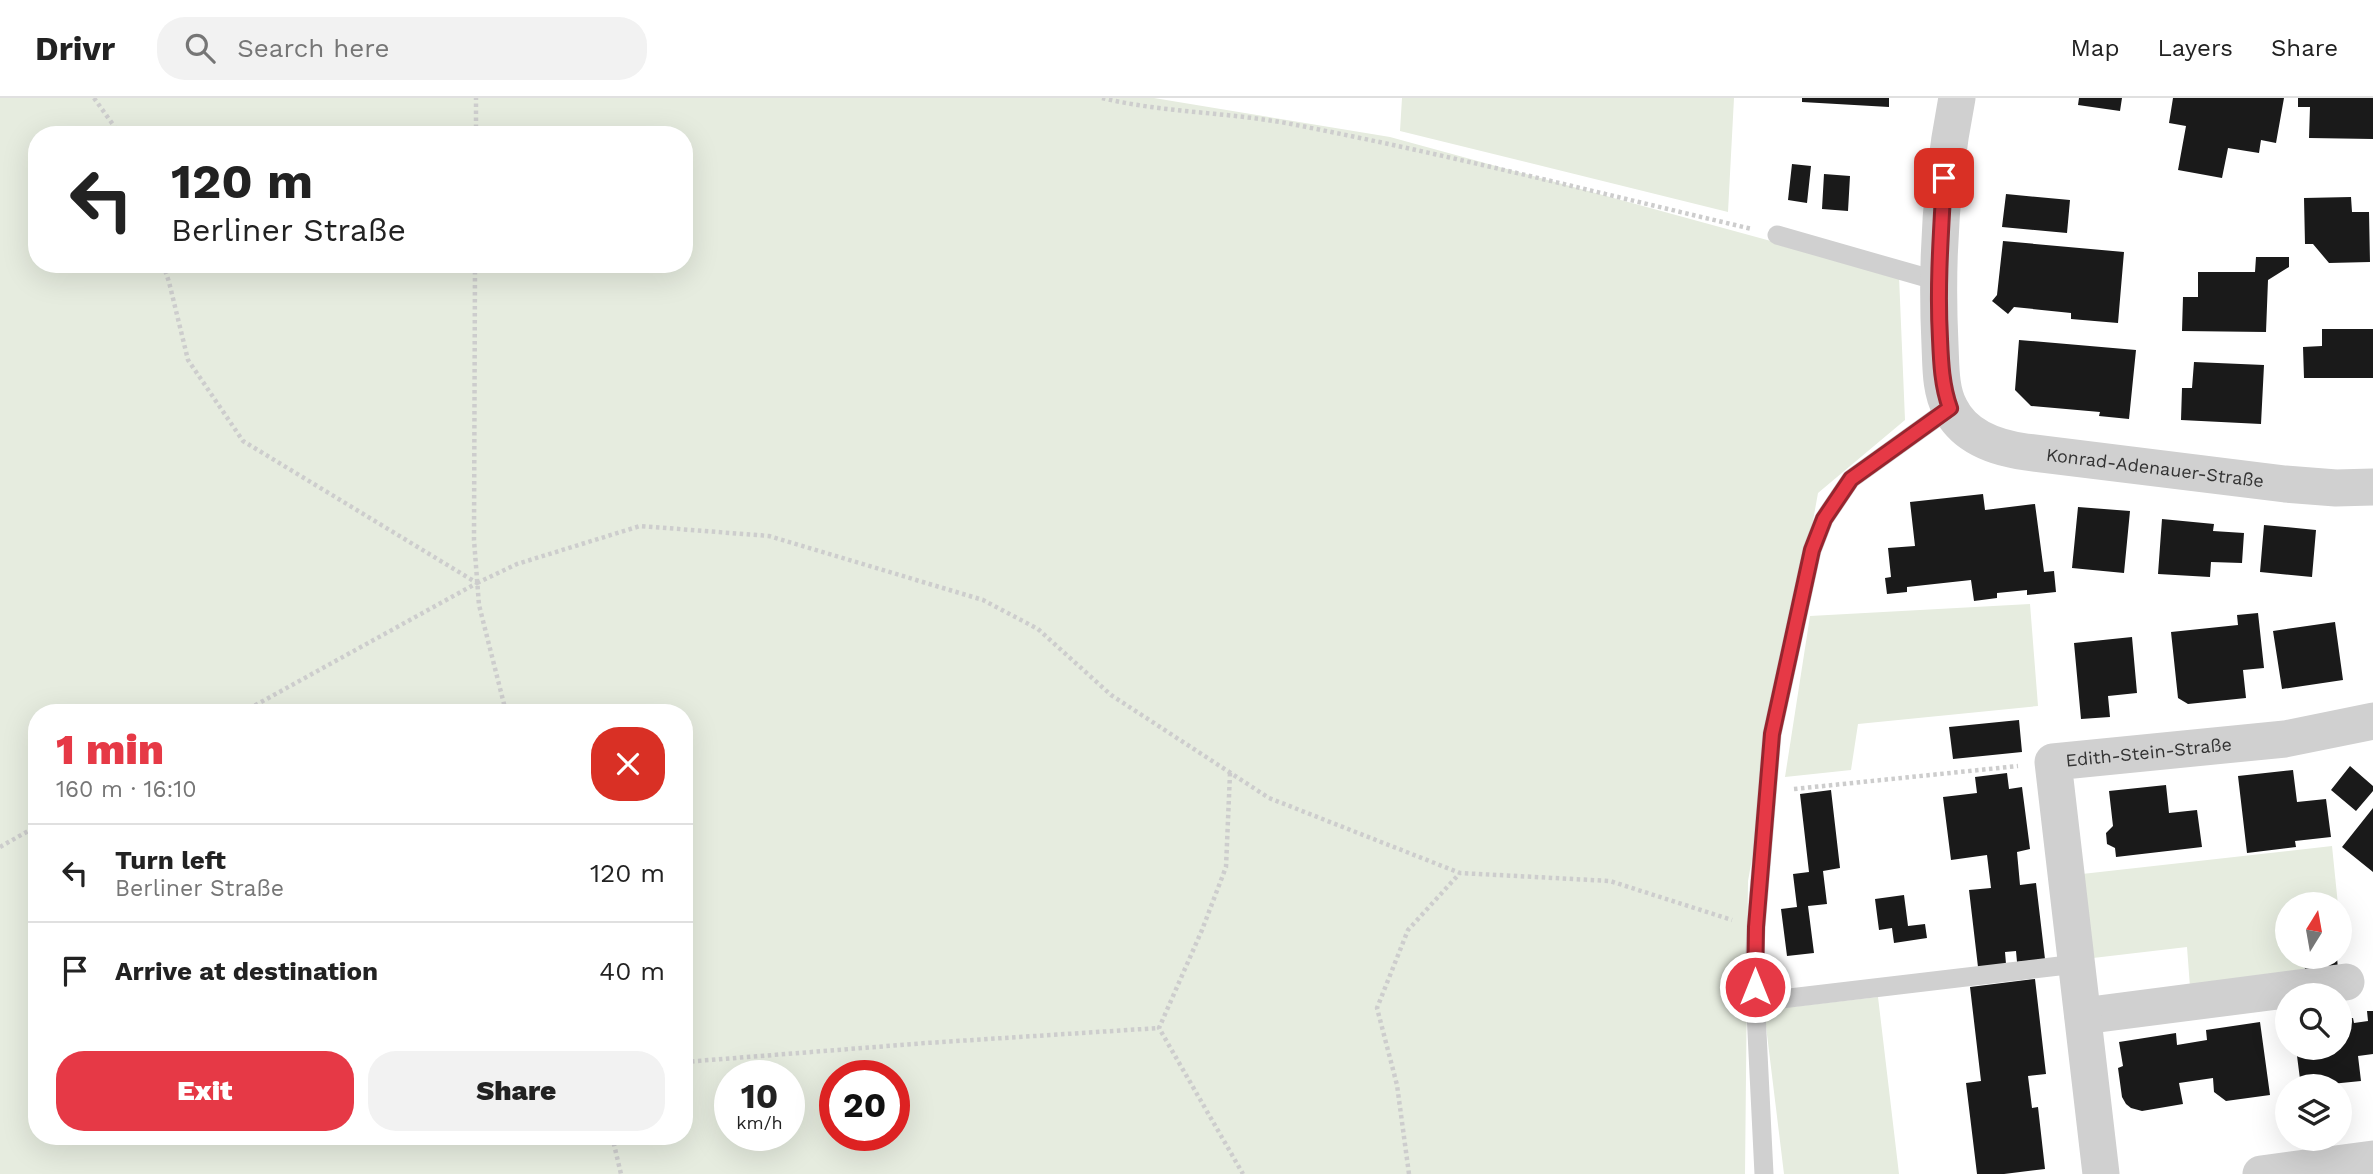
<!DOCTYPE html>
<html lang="en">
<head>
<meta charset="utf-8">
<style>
  :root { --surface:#fff; --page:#f2f2f2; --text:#222; --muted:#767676; --line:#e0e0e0; --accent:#e63946 }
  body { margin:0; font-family:"Work Sans",sans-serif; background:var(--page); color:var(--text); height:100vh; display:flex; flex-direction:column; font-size:26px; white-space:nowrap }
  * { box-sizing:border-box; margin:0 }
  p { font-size:23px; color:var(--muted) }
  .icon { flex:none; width:38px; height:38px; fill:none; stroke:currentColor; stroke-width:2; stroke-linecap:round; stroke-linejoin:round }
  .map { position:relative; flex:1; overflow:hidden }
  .panel { position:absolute; left:28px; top:606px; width:665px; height:441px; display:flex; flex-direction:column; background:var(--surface); border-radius:28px; box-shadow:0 7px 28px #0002 }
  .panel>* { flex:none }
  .top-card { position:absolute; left:28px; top:28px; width:665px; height:147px; border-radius:28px; box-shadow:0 7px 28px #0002; background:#fff; color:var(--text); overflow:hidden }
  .needle { width:46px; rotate:11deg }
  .buttons { position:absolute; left:2275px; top:794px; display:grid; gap:14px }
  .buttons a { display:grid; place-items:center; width:77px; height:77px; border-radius:50%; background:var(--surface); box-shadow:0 7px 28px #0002; font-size:35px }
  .speed { position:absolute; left:714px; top:962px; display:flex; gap:14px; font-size:35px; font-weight:700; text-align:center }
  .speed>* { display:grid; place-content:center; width:91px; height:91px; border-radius:50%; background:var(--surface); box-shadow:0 7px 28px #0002; line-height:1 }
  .speed small { font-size:18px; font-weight:400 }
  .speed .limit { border:10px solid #d22; background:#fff; color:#111 }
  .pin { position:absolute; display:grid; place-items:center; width:60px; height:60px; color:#fff; margin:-30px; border-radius:14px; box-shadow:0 4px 10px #0006 }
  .me { position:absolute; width:77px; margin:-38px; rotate:0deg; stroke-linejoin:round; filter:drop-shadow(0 0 5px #0008) }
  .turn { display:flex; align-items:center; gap:24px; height:147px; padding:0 28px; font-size:32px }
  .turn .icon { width:91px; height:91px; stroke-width:2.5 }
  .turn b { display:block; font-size:49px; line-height:60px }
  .round { display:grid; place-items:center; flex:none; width:74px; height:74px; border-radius:28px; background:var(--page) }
  .head { display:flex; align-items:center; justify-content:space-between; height:119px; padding:0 28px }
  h1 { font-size:42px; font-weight:800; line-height:52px; color:var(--accent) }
  .button { display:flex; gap:14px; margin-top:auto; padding:14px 28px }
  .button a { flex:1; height:80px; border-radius:28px; background:var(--accent); color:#fff; font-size:28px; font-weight:800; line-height:80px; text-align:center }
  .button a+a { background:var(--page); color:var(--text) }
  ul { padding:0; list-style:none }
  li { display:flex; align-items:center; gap:21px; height:98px; padding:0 28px; border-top:2px solid var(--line) }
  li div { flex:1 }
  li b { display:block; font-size:26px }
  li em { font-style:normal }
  header { display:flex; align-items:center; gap:42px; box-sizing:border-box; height:98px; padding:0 35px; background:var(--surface); border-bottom:2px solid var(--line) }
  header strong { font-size:33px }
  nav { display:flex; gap:38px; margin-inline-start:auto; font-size:24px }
  .search { width:490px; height:63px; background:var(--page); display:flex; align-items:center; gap:18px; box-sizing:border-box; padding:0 24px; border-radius:28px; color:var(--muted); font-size:26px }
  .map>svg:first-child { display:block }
  .green { fill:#e6ecdf; fill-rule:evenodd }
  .building { fill:#1a1a1a }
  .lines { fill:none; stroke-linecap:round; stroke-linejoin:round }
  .path { stroke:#cdcdcd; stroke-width:4.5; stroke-dasharray:3.5 3.5; stroke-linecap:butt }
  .lane { stroke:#d0d0d0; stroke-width:19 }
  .street { stroke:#d0d0d0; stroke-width:37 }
  .route-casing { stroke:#96252e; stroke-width:18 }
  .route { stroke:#e63946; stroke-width:12 }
  .labels { text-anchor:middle; stroke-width:7; stroke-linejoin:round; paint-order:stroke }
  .street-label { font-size:18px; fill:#333; stroke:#fff }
</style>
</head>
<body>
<header>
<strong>Drivr</strong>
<div class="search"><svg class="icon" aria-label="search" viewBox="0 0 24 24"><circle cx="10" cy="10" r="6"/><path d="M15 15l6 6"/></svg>Search here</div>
<nav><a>Map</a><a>Layers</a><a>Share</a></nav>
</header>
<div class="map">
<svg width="2373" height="1076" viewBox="0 0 2373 1076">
  <rect width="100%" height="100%" fill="#fff"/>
  <!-- green -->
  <path class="green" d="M0,0H1154L1390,39L1899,178L1905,322L1818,395L1748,783L1745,1076H0ZM37,37H684V166H37ZM37,614H684V1038H37ZM730,978H789V1038H730ZM835,978H894V1038H835Z
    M1402,0H1734L1728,114L1400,33Z
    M2030,506L2038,608L1858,626L1851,672L1785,679L1810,518Z
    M2332,748L2338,807H2287V859H2303L2306,877L2190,889L2187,849L2093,860L2082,776Z
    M1878,899L1899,1076H1784L1764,912Z"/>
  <!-- building -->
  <path class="building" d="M1802,0H1889V9L1802,4Z
    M2079,0H2122L2120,13L2078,7Z
    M2173,0H2284L2276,45L2261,42L2259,55L2228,50L2222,80L2178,72L2186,28L2169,25Z
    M2298,0H2373V41L2309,40L2310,9H2298Z
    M1792,66L1811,68L1807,105L1788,102Z
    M1824,76L1850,78L1848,113L1822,111Z
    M2006,96L2070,102L2067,135L2002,129Z
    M2351,99L2352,114H2369L2370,164L2329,165L2313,146H2305L2304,100Z
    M2003,143L2124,154L2118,225L2071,221V215L2014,209L2008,216L1992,203L1997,197Z
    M2256,159H2289V169L2268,182L2266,234L2182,233L2183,199H2198V174H2255Z
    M2322,231H2373V280H2304L2303,249L2322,248Z
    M2019,242L2136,252L2129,321L2099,318L2100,314L2031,308L2015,292Z
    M2194,264L2264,267L2261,326L2181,322L2182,290H2192Z
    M1983,396L1985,412L2035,406L2044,474L2054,473L2056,494L2027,497V492L1997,495V500L1974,503L1971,482L1907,489V494L1887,496L1885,480L1891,479L1888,450L1915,448L1910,404Z
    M2078,409L2130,413L2124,475L2072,470Z
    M2162,421L2214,426L2213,433L2244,435L2242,465L2211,464L2210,479L2158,476Z
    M2264,427L2316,432L2312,479L2260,474Z
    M2258,515L2264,570L2243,572L2246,600L2188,606L2178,600L2171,534L2238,527L2237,517Z
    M2335,524L2343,582L2282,591L2273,533Z
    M2132,539L2137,595L2108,598L2110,619L2081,621L2074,545Z
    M2019,622L2022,654L1953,661L1949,629Z
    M2350,668L2373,688V693L2356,713L2331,692Z
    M2293,672L2297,704L2326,701L2331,739L2295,743L2296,749L2247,755L2238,678Z
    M2007,675L2009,691L2022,689L2030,751L2017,754L2020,787L2036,785L2045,861L2017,864L2016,853L2005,854L2006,866L1978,869L1969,792L1991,790L1987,757L1951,762L1943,699L1977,695L1975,679Z
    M2166,687L2169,715L2197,712L2202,749L2116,759L2115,750L2107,746L2106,735L2113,728L2109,693Z
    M1831,692L1840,770L1823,773L1827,806L1808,808L1814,855L1787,858L1781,811L1797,809L1793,776L1809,774L1800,696Z
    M2373,710V774L2342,749Z
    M1904,797L1908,828L1925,826L1927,840L1894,845L1892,830L1879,832L1875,801Z
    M2303,859H2337L2338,872L2306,877Z
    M2035,881L2046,976L2028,978L2032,1010L2038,1009L2045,1071L2004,1076H1977L1966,985L1981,983L1970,889Z
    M2367,913H2373V956L2358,958L2361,983L2301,989L2296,950H2340V921L2353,920L2354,925L2368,923Z
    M2260,924L2270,997L2226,1003L2214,994L2213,980L2179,985L2183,1006L2142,1013L2131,1010L2126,1006L2122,999L2118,970L2123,968L2119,944L2176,935L2177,947L2207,942L2206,932Z"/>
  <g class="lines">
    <!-- path -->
    <path class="path" d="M94,0L114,28L117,37
      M1102,0C1164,15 1229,14 1291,26C1446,56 1599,95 1752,131
      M476,37V0
      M163,166L169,184L188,262L243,343L477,485L243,614
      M475,166L474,442L479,507L506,614
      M477,485L517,466L640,428L769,438L983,502L1038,531L1111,597L1269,700L1460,775L1610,783L1732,822
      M1230,675L1226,769L1202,832L1159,930L1243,1076
      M1794,691L2018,668
      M0,749L37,728
      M684,964L926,945L1159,930
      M612,1038L621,1076
      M1409,1076L1397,987L1377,910L1408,832L1460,775"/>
    <!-- lane -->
    <path class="lane" d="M1777,137L1938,183
      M1756,904L2076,866
      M1764,1076L1754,874L1756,829L1772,636L1812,452L1824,421L1851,381L1950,310"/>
    <!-- street -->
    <g class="street">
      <path id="s1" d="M1957,0C1941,81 1936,165 1940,247C1941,267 1940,292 1950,310C1964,339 1997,350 2026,354L2285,386L2336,390L2373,389"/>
      <path d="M2083,918L2346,884"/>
      <path id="s2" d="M2101,1076L2053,664L2285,641L2373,623"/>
      <path d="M2261,1076L2373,1061"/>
    </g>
  </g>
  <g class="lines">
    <defs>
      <path id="route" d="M1755,889L1756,829L1772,636L1812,452L1824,421L1851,381L1950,310C1942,288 1941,265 1940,241C1937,188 1941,134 1944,80"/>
    </defs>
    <!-- route casing -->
    <use href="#route" class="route-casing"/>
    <!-- route -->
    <use href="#route" class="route"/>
  </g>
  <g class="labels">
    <!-- street labels -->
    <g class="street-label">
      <text dy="6" stroke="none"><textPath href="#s1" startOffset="534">Konrad-Adenauer-Straße</textPath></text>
      <text dy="6" stroke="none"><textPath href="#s2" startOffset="511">Edith-Stein-Straße</textPath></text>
    </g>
  </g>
</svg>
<div class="buttons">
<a><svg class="needle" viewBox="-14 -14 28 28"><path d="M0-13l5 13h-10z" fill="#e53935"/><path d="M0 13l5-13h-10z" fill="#767676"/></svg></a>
<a><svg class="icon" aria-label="search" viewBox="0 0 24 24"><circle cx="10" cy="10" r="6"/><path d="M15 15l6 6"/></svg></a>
<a><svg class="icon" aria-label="layers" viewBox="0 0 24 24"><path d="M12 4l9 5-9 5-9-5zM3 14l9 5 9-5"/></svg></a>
</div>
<div class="speed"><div>10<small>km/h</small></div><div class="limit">20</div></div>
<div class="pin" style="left:1944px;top:80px;background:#d93025"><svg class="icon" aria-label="arrive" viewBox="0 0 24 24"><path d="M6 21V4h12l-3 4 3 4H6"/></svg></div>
<svg class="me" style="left:1755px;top:889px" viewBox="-20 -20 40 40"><circle r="17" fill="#e63946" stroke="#fff" stroke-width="3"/><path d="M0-11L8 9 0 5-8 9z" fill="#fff"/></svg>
<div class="top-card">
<div class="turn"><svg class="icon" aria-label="left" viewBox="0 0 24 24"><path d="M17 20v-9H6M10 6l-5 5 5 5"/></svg><div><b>120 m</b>Berliner Straße</div></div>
</div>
<section class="panel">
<div class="head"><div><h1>1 min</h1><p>160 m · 16:10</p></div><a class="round" style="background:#d93025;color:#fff"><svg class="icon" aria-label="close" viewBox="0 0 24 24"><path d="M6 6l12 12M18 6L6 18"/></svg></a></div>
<ul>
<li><svg class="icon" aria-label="left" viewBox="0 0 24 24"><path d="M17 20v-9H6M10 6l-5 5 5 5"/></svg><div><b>Turn left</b><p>Berliner Straße</p></div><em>120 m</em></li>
<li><svg class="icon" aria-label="arrive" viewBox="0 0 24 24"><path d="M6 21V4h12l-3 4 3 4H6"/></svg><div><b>Arrive at destination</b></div><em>40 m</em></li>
</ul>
<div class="button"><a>Exit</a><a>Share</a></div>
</section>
</div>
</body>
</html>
